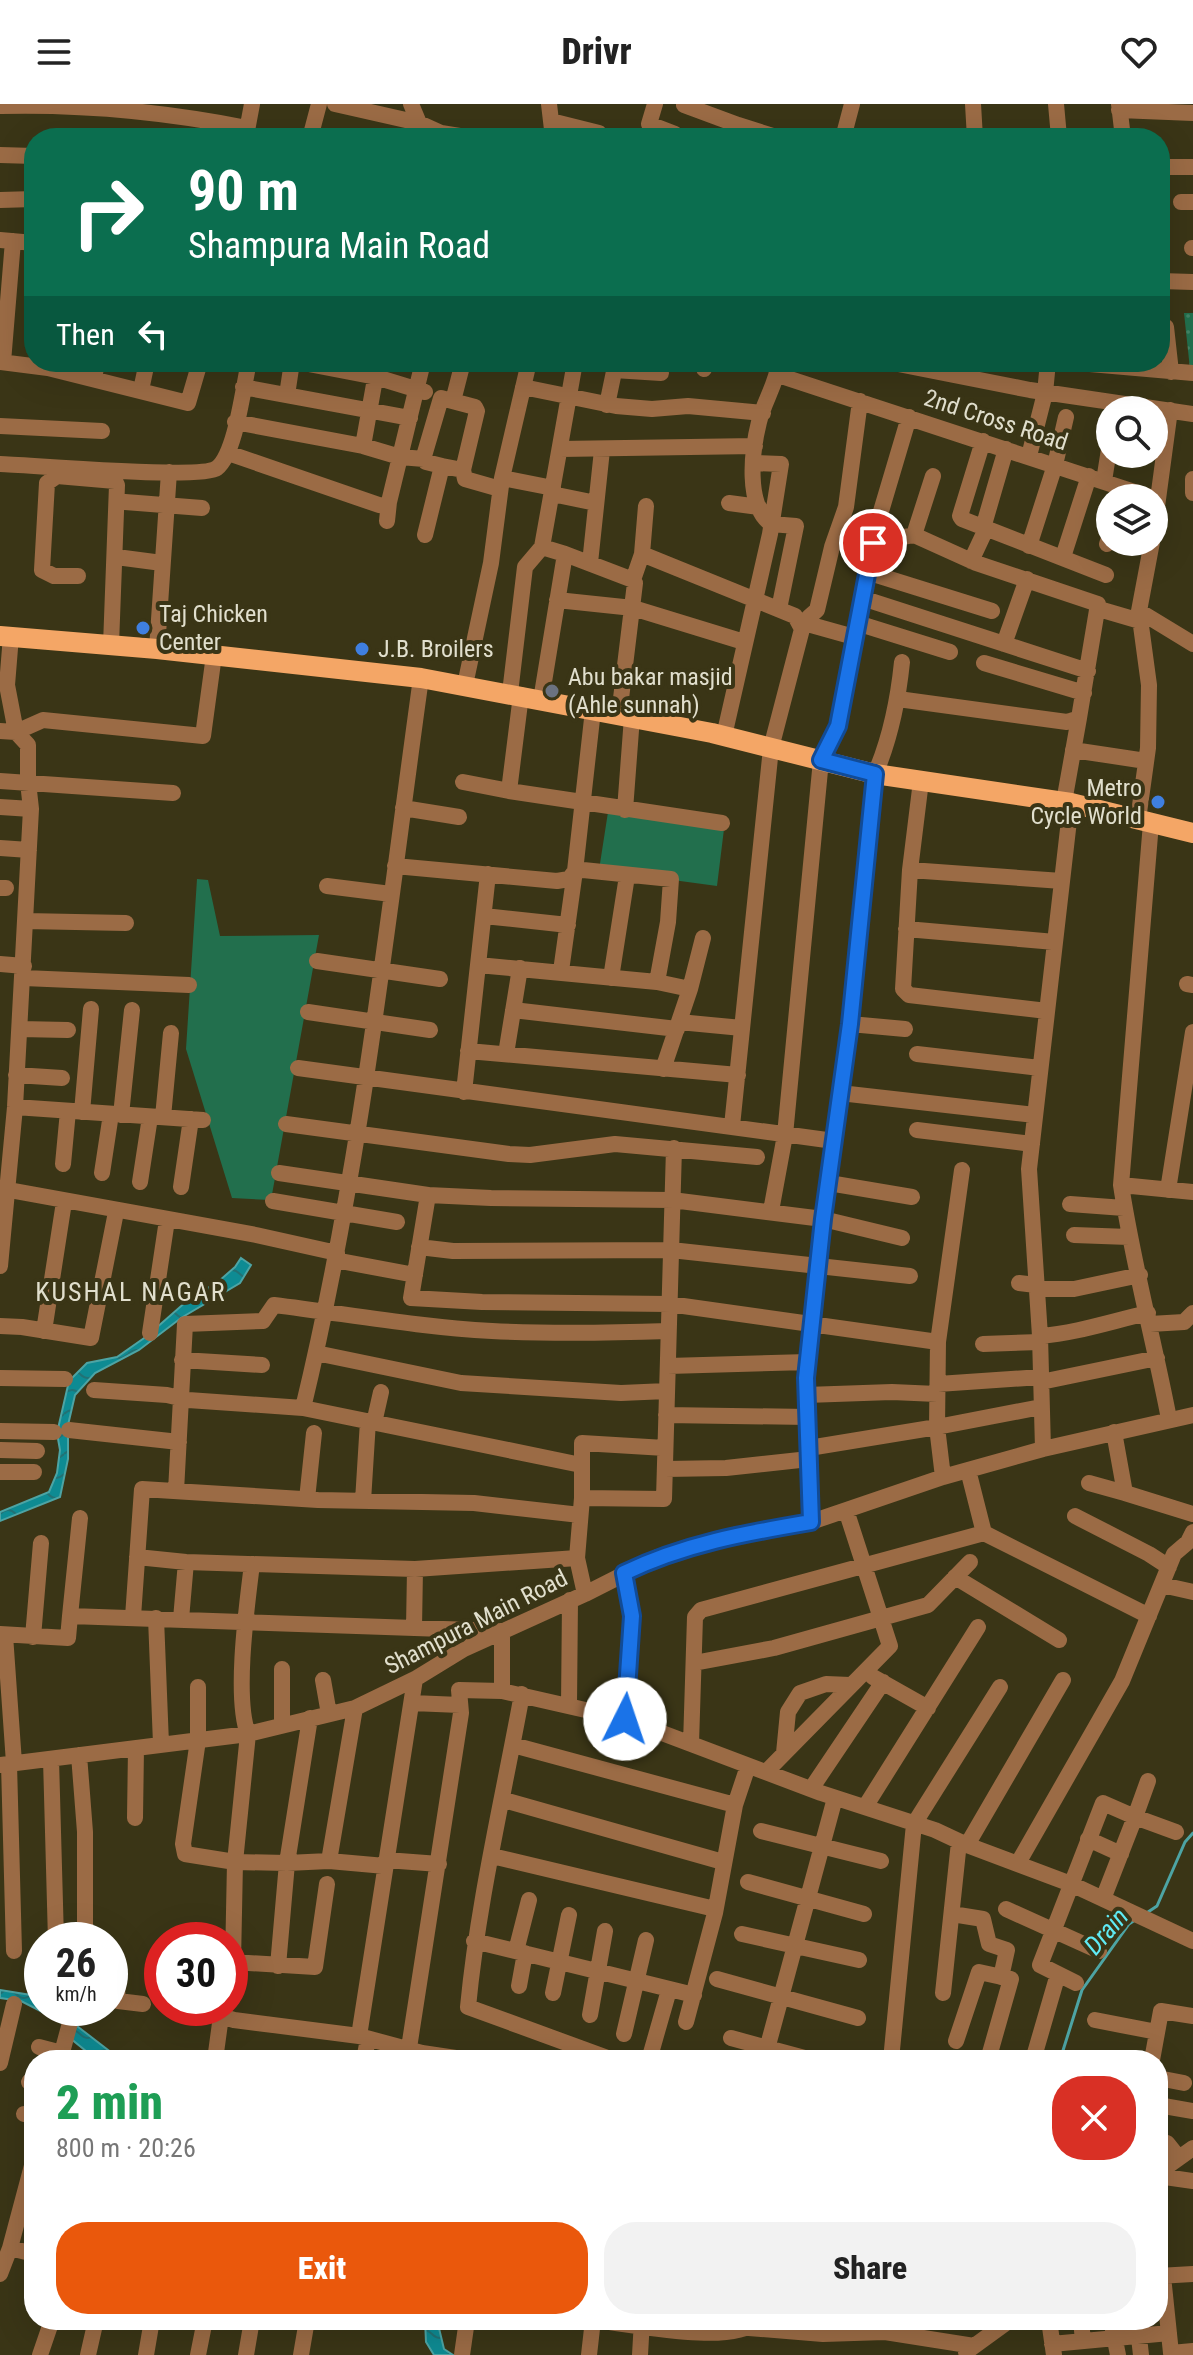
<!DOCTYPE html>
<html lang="en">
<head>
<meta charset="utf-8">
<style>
  :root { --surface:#fff; --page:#f2f2f2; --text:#222; --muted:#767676; --accent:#ea580c }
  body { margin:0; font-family:"Roboto Condensed",sans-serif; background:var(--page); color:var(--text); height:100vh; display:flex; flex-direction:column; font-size:30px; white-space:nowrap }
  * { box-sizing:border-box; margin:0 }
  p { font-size:26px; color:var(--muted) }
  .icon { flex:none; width:44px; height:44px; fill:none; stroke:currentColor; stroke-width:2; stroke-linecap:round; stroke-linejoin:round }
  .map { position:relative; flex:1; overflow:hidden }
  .details { position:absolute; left:24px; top:1946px; width:1144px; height:280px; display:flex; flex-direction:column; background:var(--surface); border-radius:32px; box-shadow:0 8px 32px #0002 }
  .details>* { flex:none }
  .guide { position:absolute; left:24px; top:24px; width:1146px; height:244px; border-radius:32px; box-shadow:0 8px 32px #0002; background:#0b6e4f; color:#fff; overflow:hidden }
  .controls { position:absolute; left:1096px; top:292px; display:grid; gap:16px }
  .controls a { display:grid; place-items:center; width:72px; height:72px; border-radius:50%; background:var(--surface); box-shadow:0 8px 32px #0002; font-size:40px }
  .speed { position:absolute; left:24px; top:1818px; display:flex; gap:16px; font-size:40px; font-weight:700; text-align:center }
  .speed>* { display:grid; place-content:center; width:104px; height:104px; border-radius:50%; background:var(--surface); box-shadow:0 8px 32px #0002; line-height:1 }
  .speed small { font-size:20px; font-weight:400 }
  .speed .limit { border:12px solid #d22; background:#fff; color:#111 }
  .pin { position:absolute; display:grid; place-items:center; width:68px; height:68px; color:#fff; margin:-34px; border:4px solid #fff; border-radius:50%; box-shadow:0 2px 8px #0007 }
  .me { position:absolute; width:88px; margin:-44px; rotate:4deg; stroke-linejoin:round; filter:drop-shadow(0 0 6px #0008) }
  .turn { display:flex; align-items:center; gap:28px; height:168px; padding:0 32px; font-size:36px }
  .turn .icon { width:104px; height:104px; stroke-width:2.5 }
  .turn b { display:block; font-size:56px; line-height:68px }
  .then { display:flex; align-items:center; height:76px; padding:0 32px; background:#0003; gap:16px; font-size:30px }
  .round { display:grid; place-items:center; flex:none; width:84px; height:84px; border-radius:32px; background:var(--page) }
  .summary { display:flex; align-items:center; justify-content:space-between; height:136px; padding:0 32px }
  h1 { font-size:48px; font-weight:800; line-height:60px; color:#1e9e55 }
  .primary-button { display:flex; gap:16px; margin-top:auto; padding:16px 32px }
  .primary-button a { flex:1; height:92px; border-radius:32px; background:var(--accent); color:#fff; font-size:32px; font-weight:800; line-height:92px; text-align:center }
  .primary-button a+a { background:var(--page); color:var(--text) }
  header { display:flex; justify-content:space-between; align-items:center; height:104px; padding:0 32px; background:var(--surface); font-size:36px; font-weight:800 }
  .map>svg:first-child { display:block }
  .grass { fill:#226f4d }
  .park { fill:url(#park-dots) }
  .water { fill:url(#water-waves); stroke:#4da4a4; stroke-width:2 }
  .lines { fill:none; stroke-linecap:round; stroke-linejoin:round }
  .stream { stroke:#4da4a4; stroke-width:3 }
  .minor { stroke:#9b6b45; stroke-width:16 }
  .major { stroke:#f4a666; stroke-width:20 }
  .route-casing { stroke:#114b97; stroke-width:20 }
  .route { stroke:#1a73e8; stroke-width:14 }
  .shop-dot { fill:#3f7fe0; stroke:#3a3516; stroke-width:3 }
  .worship-dot { fill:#6b7280; stroke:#3a3516; stroke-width:3 }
  .labels { text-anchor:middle; stroke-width:8; stroke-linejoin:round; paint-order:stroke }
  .street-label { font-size:24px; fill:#e1dfcd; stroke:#3a3516 }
  .poi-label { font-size:24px; fill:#e1dfcd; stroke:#3a3516; text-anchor:start }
  .neighbourhood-label { font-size:26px; letter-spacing:2px; fill:#e1dfcd; stroke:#3a3516 }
  .water-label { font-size:26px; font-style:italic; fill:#5febf5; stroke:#3a3516 }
</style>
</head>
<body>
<header><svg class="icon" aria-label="menu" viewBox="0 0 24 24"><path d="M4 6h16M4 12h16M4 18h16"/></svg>Drivr<svg class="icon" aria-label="heart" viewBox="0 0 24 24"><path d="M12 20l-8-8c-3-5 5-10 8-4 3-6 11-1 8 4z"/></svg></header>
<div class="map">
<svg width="1193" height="2251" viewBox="0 0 1193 2251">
  <defs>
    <pattern id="park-dots" width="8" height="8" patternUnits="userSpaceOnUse" patternTransform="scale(2)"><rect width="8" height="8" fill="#226f4d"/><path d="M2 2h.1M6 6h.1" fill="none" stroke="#428365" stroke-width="1.8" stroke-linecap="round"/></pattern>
    <pattern id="water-waves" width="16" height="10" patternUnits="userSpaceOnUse" patternTransform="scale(2)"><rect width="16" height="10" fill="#0e8b93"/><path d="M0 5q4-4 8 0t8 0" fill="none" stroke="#217275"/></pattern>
  </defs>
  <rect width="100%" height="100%" fill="#3a3516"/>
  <!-- grass -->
  <path class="grass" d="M608,708L724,725L717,782L599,766Z
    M197,775L208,776L220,832L319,831L271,1096L232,1094L186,945Z"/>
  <!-- park -->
  <path class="park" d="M1184,209H1193V265H1190Z"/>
  <!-- water -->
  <path class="water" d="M241,1154L251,1161L240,1179L181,1214L139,1246L95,1269L75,1291L68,1321V1355L60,1393L0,1417V1408L49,1388L57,1369L60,1346L57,1329L69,1277L87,1259L117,1253L147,1232L188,1196L219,1177L235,1163Z
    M0,1886L31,1891L42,1896V1904H59L66,1907L62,1918L21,1897L0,1894Z
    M73,1919L121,1956H97L70,1934Z
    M425,2216H437L444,2245L453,2251H434L426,2238Z"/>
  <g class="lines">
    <!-- stream -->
    <path class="stream" d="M1148,1808L1157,1802L1185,1738L1193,1729
      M1060,1956L1082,1886L1129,1820L1135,1816"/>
    <!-- minor -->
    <path class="minor" d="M335,0L419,19L441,29L472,34
      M411,0L419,19
      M549,0L553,34
      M655,0L649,20L675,30
      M973,0L975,34
      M1056,0L1059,33
      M1119,0L1123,34
      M684,1L738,21
      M0,2C83,0 166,8 247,24
      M1119,6L1193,9
      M551,17L599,29
      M246,31L263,34
      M246,32L252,0
      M310,34L319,0
      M734,34L738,21L779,34
      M843,34L852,0
      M0,51L34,52
      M1160,63H1193
      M0,96L34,95
      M1181,98H1193
      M0,136L34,139
      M1192,144H1193
      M1160,177L1193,178
      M1166,223L1171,268
      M0,258L48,264L188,299L200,258
      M3,258L13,137
      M298,258L376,273L425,288
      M529,258L502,374L553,384
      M888,258L1030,286L1193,310
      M1067,258L1193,269
      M704,265L705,258
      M614,266L661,269
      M778,271L1153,394
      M94,275L97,258
      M243,283L410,314
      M523,283L616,302L652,305L688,302L763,309
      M141,286L147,258
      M287,291L292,258
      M453,297L463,258
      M607,301L616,258
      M235,318L363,342L400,353L424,355
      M0,322L102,327
      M983,337L960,412L962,415L1106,471
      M363,342L378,258
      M560,345L755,342
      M228,349L379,401L388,402L389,398
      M1029,352L1045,289L1048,258
      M0,360C31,361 201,376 217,364C236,349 243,283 249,258
      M463,366L465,375L500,385
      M1193,375V389
      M1104,377L1110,339
      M552,390L596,399
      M125,398L202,404
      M729,399L759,403
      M387,417L389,398L423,258
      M771,420C745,401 752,346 759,318C764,297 777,279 779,258
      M771,420L796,422L779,505
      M983,424L1006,345
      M1154,425L1170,306
      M425,431L442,362L463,366L477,307L475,303L441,294L424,352L426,358L442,362
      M914,431L976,459L1098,500L1079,614
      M1152,438L1139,507L1193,540
      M873,439L914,431L933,372
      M1107,440L1110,432
      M1029,442L1055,361L1066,313
      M565,450L633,476L635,479L619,611
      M642,450L646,402
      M1063,453L1089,372
      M124,454L162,459
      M971,457L986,425
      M590,459L602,346
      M867,468L992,507
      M78,472H54L42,466L47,379L57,372L115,377L117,381L111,541
      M633,476L642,450L795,512L802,525
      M862,494L1088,567
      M557,496L633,504L744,538
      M1099,505L1140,517
      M804,519L854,533
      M857,519L950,548
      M1004,540L1027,475
      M157,545L169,368
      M984,559L1084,589
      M465,581L491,459L502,374
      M510,589L525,463L542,443
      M521,591L509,687L722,719
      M898,595L1067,618L1079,614L1064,698
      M541,596L565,450L542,443L575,258
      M0,627L16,628L43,616L203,632L214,551
      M724,632L770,430L781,360L754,359
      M1073,646L1146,657
      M0,677L173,689
      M921,677L910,766L903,885L909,891L1047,907
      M463,678L509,687
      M0,703L31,705
      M403,704L459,713
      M625,706L632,613
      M1138,716L1148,644L1149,581L1139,507
      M1151,719L1121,1081C1133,1160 1154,1237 1169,1315
      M0,744L29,746
      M395,762L557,777L569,775L575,767L583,766L671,775L668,818L657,878L478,861
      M910,766L1062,777
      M327,782L391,790
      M0,784H6
      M484,812L568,821
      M25,817L126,819
      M906,825L1055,838
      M317,857L440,875
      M0,860L24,862
      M561,867L575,767L593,606
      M24,874L189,881
      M611,874L627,772
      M657,878L690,885
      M1187,880L1193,881
      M513,906L677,925
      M308,908L430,926
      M679,918L742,924
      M850,920L905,925
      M20,925L68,926
      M468,947L738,971
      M506,950L520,864
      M917,950L1040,964
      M298,964L834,1037
      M663,965L690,885L703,834
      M16,971L62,974
      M464,988L488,770
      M840,989L1035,1011
      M15,1003L203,1016
      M82,1008L91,905
      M121,1011L132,906
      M163,1013L171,929
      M286,1020L509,1050L530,1051L615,1040L757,1053
      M732,1022L771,644L802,525L809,513L817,506L832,443L846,403L860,297
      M917,1026L1032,1040
      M63,1060L68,1007
      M962,1066L938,1238L937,1323L1041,1303
      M102,1069L111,1010
      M279,1069L428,1091L491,1094L672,1096L823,1115L902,1134
      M140,1078L150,1013
      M829,1079L912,1093
      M1121,1081L1193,1088
      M181,1083L191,1015
      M9,1086L256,1131L337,1149
      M1168,1086L1193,928
      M428,1091L411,1194L482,1198L669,1200L938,1238
      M273,1097L397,1118
      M1070,1100L1124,1104
      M771,1107L785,1031L821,656L838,622L879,414L909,313
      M1074,1131L1129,1133
      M419,1143L453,1147L671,1146L910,1172
      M335,1156L415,1171
      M0,1162L15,1003L31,705L28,678V641L16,628L7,581L11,532
      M1019,1179L1036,1181
      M1036,1185H1074L1140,1171
      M1150,1220L1184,1218L1193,1209
      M0,1222L22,1223L91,1234L116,1108
      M44,1227L64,1098
      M150,1229L167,1116
      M1040,1232C1077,1229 1112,1217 1148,1209
      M983,1240L1040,1238
      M316,1249L461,1279L621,1289L667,1287
      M182,1256L262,1261
      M668,1262L808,1258
      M0,1274L65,1275
      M1041,1278L1157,1254
      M938,1280L1041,1273
      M94,1286L167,1291L188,1296L303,1304L581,1361
      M806,1291L892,1288L937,1290
      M303,1304C361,1064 387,818 421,574
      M666,1311L808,1313
      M374,1319L381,1288
      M69,1326L179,1338
      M0,1327L54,1328
      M1114,1328L1125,1389L1193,1410
      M809,1344L937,1323L943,1373
      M1043,1345L1040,1232L1029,1065L1071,699
      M0,1346L37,1347
      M665,1365L726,1364L809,1355
      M968,1366L984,1429
      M0,1368H34
      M1089,1379L1125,1389
      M176,1387L185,1220L263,1217L274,1201C347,1210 419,1223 492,1227C551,1230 610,1229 668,1227
      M582,1394L664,1395L674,1044
      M307,1395L314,1329
      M363,1397L368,1317
      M1075,1412L1149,1450L1169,1463
      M811,1418L806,1274L823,1115L850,920L875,670C891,633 898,597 902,558
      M137,1453L186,1458L415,1465L577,1454
      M252,1460C247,1501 234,1593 248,1630L235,1758L233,1858L315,1863L327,1780
      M624,1469L632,1512L625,1615
      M955,1473L1059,1536
      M1162,1481L1193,1488
      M585,1490L577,1454L582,1394V1339L665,1344
      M70,1512L80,1414
      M133,1513L142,1385L318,1396L474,1399L580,1411
      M156,1514L161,1640
      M181,1515L186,1458
      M414,1524L415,1465
      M0,1530L68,1534L70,1512L502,1527V1587L625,1615L821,1689L935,1726L967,1741L1071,1780L1193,1837
      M5,1531L14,1659
      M33,1533L41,1439
      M694,1559L774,1544L928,1501L970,1458
      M873,1573L928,1604
      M323,1576L329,1610
      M198,1583V1636L183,1740L185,1750L235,1758L287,1759L329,1757L385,1762
      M522,1590C503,1694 478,1798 468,1903L613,1956
      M412,1599L460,1601
      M569,1601L570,1496
      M282,1621V1565
      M691,1640L695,1513L701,1506L984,1429L1149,1512
      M513,1641L735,1701
      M784,1649L788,1608L800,1589L826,1580L850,1581
      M79,1651L85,1728V1836
      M51,1655L56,1836
      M9,1660L14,1847
      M0,1661L248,1630L355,1604L415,1575L464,1545L585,1490L658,1453L734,1431L811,1418L943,1373L1043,1345L1193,1311
      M767,1667L890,1542L846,1406
      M811,1685L883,1578
      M504,1696L723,1758
      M865,1703L978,1523
      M135,1714L136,1644
      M761,1727L881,1757
      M1088,1735L1121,1750
      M967,1741L1063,1576
      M492,1752L715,1805
      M386,1756L439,1760
      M329,1757L355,1604
      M1018,1759L1122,1577L1174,1450L1188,1438L1193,1428
      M748,1778L864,1810
      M1103,1795L1135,1713L1176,1728
      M1006,1805L1099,1847
      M952,1810L983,1815L989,1840L1007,1846L1001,1873
      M742,1830L859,1856
      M474,1837L694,1891
      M516,1847L529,1796
      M278,1862L287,1759L310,1614
      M717,1875L858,1914
      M1076,1879L1040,1861L1103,1699L1135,1713L1148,1677
      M110,1882L117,1883L118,1897L143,1900
      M519,1882L525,1849
      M553,1889L569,1811
      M943,1889L959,1738
      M207,1908L234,1916L359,1932L422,1949L469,1956
      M590,1911L605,1827
      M1095,1916L1157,1928
      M686,1918L715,1809L735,1701L748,1662
      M624,1930L646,1836
      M359,1932L415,1575
      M731,1934L812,1956
      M956,1937L979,1868L1011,1875L988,1956
      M39,1943L62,1949
      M409,1944L461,1609L459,1586L502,1587
      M60,1956L74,1904
      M215,1956L221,1912
      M364,1956L368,1935
      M649,1956L669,1886
      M764,1956L835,1694
      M891,1956L914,1720L1000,1583
      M1033,1956L1058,1870
      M1152,1956L1161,1907L1193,1912
      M0,1959L14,1900
      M1158,1974L1184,1979
      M29,1978L34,1979
      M1158,2001L1193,2007
      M24,2010L34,2011
      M1158,2036L1167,2039L1179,2054
      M1158,2069L1193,2044
      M1158,2072L1193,2077
      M10,2144L34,2150
      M0,2170L10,2144L34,2054
      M1158,2172L1193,2170
      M1163,2172L1171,2249L1193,2247
      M593,2216C627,2219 731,2242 755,2218
      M1049,2216L1054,2251
      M1081,2216L1083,2237
      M1111,2216L1118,2251
      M1137,2216L1141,2251
      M749,2224L823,2230L885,2228L974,2242
      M1052,2240L1169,2229
      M966,2248L1010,2216
      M40,2251L52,2216
      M88,2251L96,2216
      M146,2251L152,2216
      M198,2251L205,2216
      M246,2251L252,2216
      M301,2251L307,2216
      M462,2251L467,2216
      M589,2251L593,2216
      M640,2251L642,2216"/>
    <!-- major -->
    <path class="major" d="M0,532L157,545L421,574L712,629L875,670L1071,699L1193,729"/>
  </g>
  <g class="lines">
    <defs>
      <path id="route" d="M625,1615L632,1512L624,1469C684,1440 746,1429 811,1418L806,1274L823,1115L850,920L875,670L821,656L838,622L873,439"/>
    </defs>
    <!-- route casing -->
    <use href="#route" class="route-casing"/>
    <!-- route -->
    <use href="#route" class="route"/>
  </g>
  <!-- markers -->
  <g class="shop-dot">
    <circle cx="143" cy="524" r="8"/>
    <circle cx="362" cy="545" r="8"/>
    <circle cx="1158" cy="698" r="8"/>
  </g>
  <circle class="worship-dot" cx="552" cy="587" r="8"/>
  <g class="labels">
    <!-- street labels -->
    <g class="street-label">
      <text transform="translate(996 316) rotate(18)" y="8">2nd Cross Road</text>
      <text transform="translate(476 1518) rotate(-27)" y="8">Shampura Main Road</text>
    </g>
    <!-- poi labels -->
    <g class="poi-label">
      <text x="159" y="518">Taj Chicken<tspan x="159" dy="28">Center</tspan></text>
      <text x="378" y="553">J.B. Broilers</text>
      <text x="568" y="581">Abu bakar masjid<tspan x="568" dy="28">(Ahle sunnah)</tspan></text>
      <text x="1142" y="692" text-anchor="end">Metro<tspan x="1142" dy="28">Cycle World</tspan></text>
    </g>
    <!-- neighbourhood labels -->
    <g class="neighbourhood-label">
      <text x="131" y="1197">KUSHAL NAGAR</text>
    </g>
    <!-- water labels -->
    <g class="water-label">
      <text transform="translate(1106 1827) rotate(-49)" y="9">Drain</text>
    </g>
  </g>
</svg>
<div class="controls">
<a><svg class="icon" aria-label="search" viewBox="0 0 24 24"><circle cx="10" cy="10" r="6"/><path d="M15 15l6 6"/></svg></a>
<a><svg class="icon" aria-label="layers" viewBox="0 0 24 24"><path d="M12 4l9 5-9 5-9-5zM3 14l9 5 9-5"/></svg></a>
</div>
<div class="speed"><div>26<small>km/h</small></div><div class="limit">30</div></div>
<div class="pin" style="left:873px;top:439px;background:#d93025"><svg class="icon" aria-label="arrive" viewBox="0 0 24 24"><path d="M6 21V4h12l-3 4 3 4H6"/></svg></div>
<svg class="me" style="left:625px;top:1615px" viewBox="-20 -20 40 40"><circle r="19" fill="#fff"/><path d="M0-13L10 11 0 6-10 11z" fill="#1a73e8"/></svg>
<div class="guide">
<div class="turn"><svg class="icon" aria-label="right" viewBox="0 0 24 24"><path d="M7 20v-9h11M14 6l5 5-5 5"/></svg><div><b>90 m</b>Shampura Main Road</div></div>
<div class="then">Then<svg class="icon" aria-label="left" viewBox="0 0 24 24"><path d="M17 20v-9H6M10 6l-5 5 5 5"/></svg></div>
</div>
<section class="details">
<div class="summary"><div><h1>2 min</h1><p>800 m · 20:26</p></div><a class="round" style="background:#d93025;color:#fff"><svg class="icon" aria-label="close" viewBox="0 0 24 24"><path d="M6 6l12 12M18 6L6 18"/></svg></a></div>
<div class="primary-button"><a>Exit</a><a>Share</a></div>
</section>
</div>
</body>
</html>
